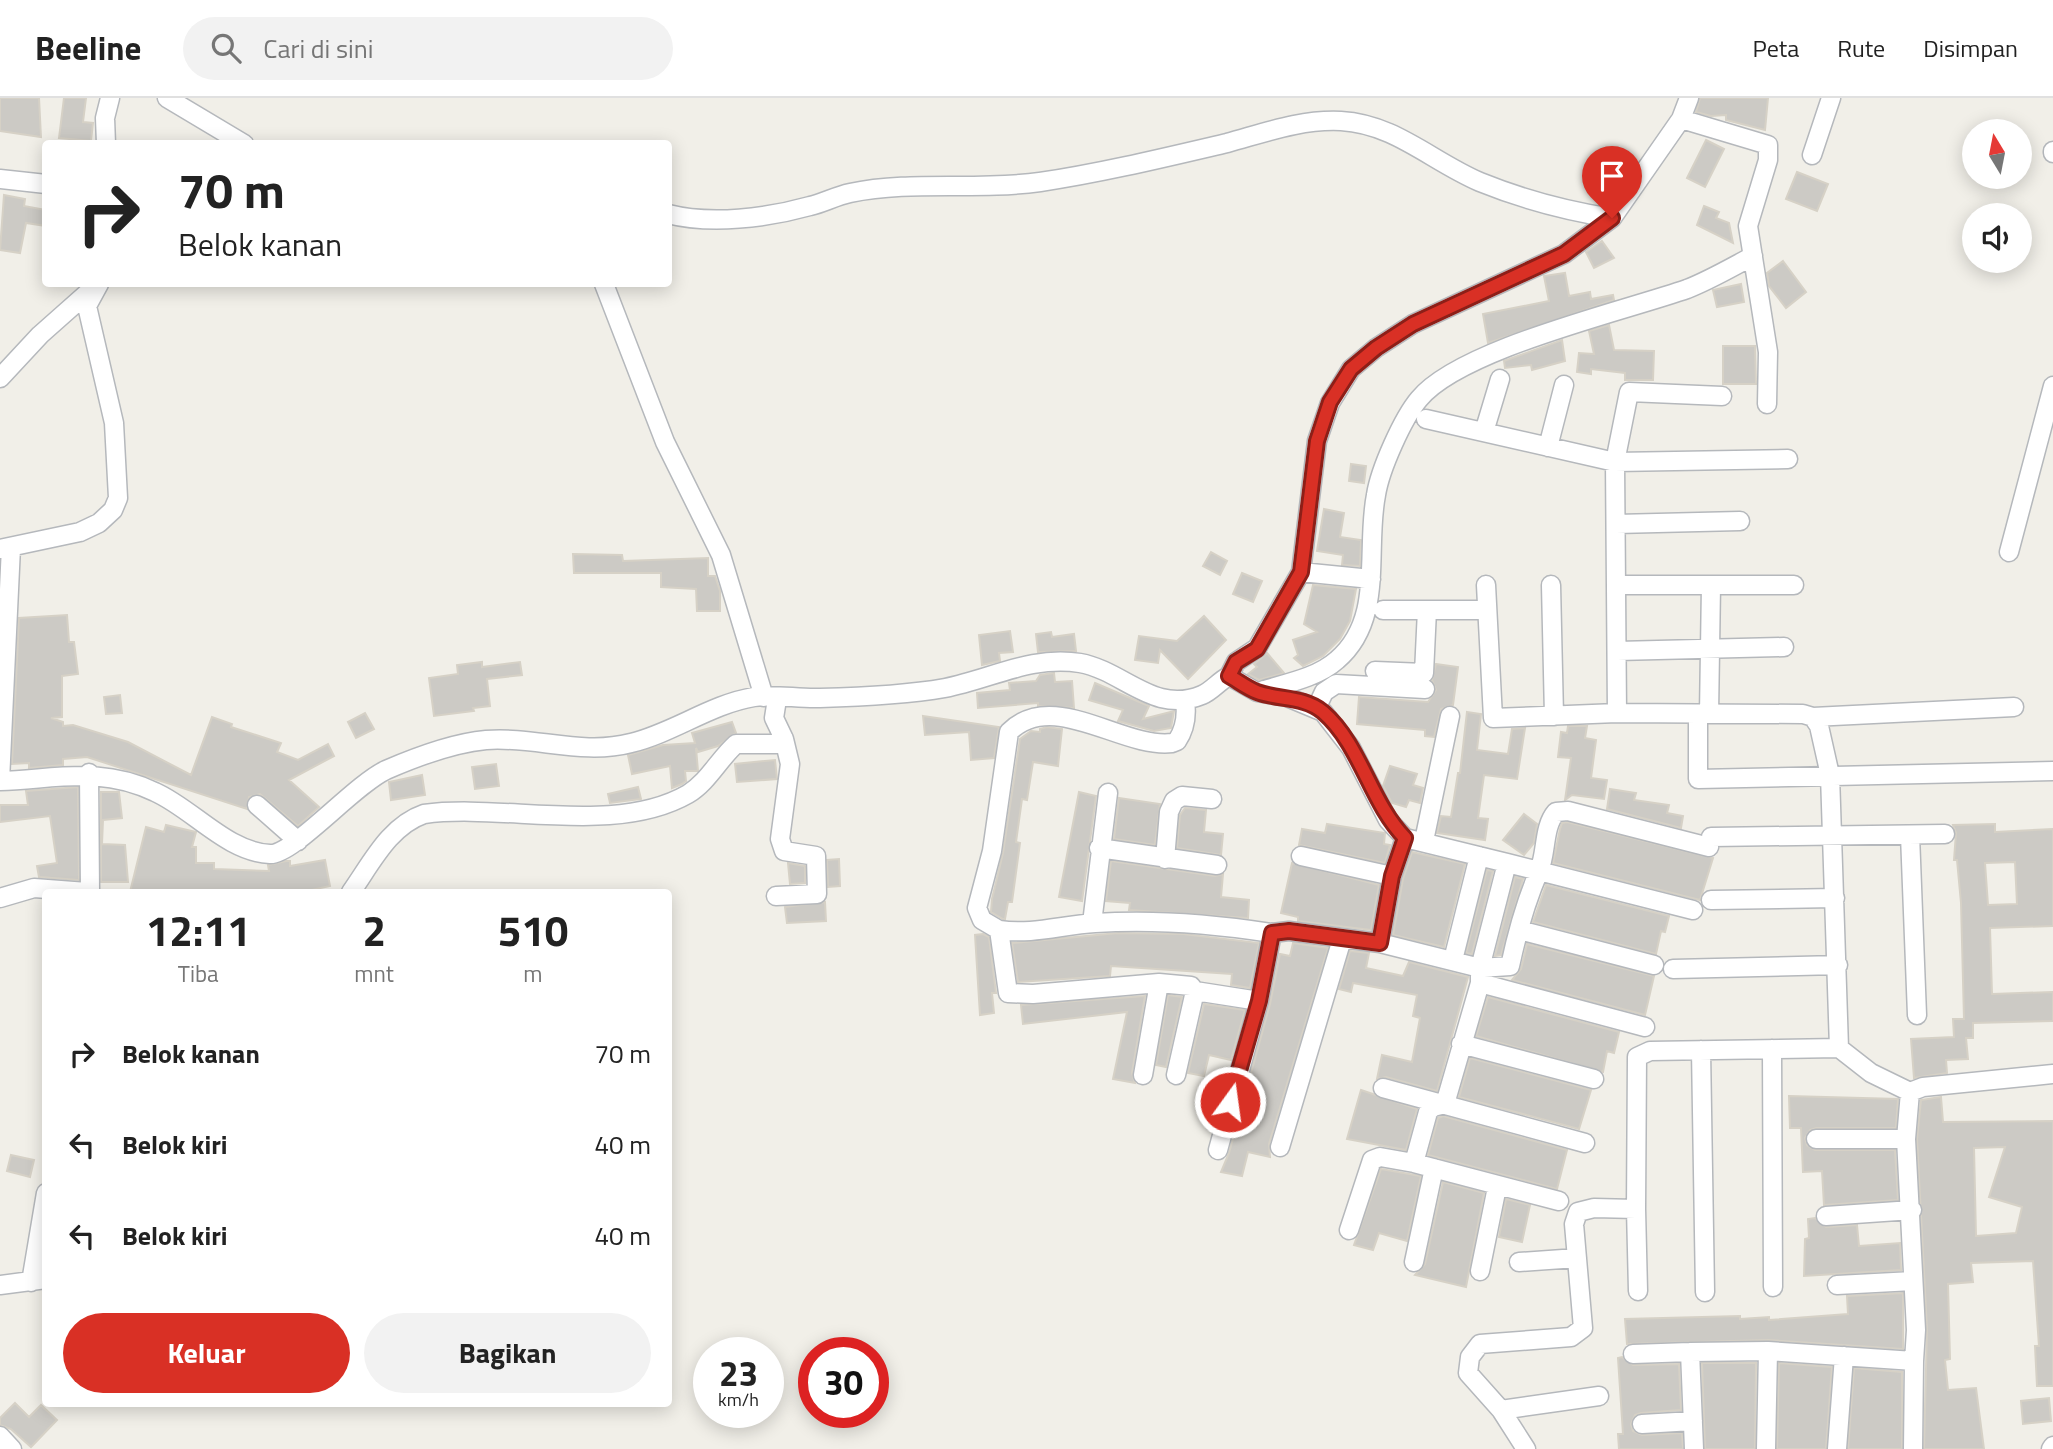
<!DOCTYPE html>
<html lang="id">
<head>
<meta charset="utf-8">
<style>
  :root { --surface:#fff; --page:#f2f2f2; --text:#222; --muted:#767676; --line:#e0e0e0; --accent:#d93025 }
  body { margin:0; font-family:"Titillium Web",sans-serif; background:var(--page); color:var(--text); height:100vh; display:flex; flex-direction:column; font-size:26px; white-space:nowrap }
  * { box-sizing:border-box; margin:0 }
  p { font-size:23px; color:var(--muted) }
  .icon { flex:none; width:38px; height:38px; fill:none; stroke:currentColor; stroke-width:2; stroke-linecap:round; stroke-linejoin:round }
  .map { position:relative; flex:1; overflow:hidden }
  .drawer { position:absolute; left:42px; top:791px; width:630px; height:518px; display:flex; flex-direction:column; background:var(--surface); border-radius:7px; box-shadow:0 4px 18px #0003 }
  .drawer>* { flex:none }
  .guide { position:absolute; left:42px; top:42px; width:630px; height:147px; border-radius:7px; box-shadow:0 4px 18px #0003; background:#fff; color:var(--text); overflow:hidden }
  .needle { width:46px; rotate:350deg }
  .buttons { position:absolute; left:1962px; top:21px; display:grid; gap:14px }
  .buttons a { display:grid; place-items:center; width:70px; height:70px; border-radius:50%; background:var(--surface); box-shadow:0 4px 18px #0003; font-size:35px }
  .speed { position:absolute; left:693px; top:1239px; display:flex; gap:14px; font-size:35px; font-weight:700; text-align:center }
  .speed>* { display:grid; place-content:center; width:91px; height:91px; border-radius:50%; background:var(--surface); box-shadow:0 4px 18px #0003; line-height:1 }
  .speed small { font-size:18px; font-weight:400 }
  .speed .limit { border:10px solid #d22; background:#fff; color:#111 }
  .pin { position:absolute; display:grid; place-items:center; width:60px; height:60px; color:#fff; margin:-72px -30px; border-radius:50% 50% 50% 0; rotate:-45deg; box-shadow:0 0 7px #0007 }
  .pin .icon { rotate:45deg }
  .me { position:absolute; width:77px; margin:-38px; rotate:14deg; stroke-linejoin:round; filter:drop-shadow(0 0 5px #0008) }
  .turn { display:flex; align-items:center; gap:24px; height:147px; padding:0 21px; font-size:32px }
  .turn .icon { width:91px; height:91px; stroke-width:2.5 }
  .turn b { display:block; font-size:49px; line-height:60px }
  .eta { display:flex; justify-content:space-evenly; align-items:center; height:119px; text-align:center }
  .eta b { font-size:42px; font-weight:700; line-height:49px }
  .action { display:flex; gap:14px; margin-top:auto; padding:14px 21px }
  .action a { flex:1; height:80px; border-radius:42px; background:var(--accent); color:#fff; font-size:28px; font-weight:700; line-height:80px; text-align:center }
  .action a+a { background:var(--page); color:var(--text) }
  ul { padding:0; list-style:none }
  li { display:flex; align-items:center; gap:21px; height:91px; padding:0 21px }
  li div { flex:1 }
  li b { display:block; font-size:26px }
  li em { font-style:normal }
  header { display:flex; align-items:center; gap:42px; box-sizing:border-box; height:98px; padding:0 35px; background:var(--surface); border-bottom:2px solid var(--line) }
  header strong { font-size:33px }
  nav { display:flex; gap:38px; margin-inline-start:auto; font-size:24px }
  .search { width:490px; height:63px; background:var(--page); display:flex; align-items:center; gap:18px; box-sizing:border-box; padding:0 24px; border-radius:38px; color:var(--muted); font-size:26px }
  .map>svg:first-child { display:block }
  .building { fill:#cccac5; stroke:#d6d1c6; stroke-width:2; fill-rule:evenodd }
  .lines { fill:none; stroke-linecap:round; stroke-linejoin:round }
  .minor-casing { stroke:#b5b8bc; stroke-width:21 }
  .minor { stroke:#fff; stroke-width:18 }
  .route-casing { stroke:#8d1f18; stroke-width:18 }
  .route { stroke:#d93025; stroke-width:12 }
</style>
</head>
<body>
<header>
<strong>Beeline</strong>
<div class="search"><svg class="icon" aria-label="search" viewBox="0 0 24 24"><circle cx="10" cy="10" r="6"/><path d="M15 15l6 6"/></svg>Cari di sini</div>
<nav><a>Peta</a><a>Rute</a><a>Disimpan</a></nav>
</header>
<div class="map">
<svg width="2053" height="1351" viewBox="0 0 2053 1351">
  <rect width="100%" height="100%" fill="#f1efe8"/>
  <!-- building -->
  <path class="building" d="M0,0H39L41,39L0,33Z
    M64,0H86L83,24L93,25L91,43L59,40Z
    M1700,0H1768L1765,32L1726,22V17L1711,18L1696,14Z
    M1706,42L1724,51L1705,89L1687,80Z
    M1797,74L1828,86L1817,113L1786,101Z
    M4,97L25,101L24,108L46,112V128L26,125L20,155L0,152Z
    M1704,108L1719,114L1716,120L1729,125L1733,145L1697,127Z
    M1602,143L1614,160L1594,170L1586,154Z
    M1783,163L1806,194L1786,210L1769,188L1767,175Z
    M1565,175L1569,198L1590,194L1591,201L1613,197L1614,202L1488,245L1483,216L1549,203L1544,178Z
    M1741,186L1744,204L1717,209L1713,192Z
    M1609,227L1614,252L1654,253L1653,282H1625V275L1591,271V276L1577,274L1579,255L1594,256L1589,233Z
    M1562,242L1565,263L1532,272L1531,267L1505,270L1504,263Z
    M1723,248H1755L1756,286H1723Z
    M1351,366L1366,368L1364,385L1349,383Z
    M1324,411L1344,415L1340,439L1361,442L1360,468L1342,467L1343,457L1317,453Z
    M1211,454L1227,463L1220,477L1203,468Z
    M573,456L622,457L623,463L708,460V478H715L720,493V513H697L696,491L661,489V475H574Z
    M1242,475L1262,483L1253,504L1233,496Z
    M1313,487L1356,491L1350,523L1340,541L1323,558L1303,568L1294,560L1298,557L1293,542L1317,534L1304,526Z
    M67,517L69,544H74L78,576L62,578V619L51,620L63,624V628L73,627L128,644L191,677L212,619L232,626L231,629L281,645L277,654L298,662L328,646L334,658L289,682L319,709L298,728L260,696L249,699L247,711L87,659L63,661V667L29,670V665L12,666L19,520Z
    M1204,518L1226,542L1188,581L1160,552L1158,565L1135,562L1139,538L1177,543Z
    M1010,533L1013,554L999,555L1000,563L982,567L979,537Z
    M1051,534L1052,539L1074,536L1076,553L1038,554L1036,536Z
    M1267,555L1284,575L1259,582L1248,576L1257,569L1254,566Z
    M482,564V569L520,564L522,577L487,581L490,608L473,610L474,613L434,618L429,580L458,576L457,567Z
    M1436,566L1458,569L1453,607L1441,611L1434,639L1425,638V632L1357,626L1359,599L1428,604L1436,592L1432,582Z
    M1054,575L1055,584L1072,583L1074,610L1038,608V605L978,610L977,595L1010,592L1009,585L1036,583L1040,577Z
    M1095,585L1149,608L1143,621L1174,613L1171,630L1154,633L1118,623L1123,612L1089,602Z
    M120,597L122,615L106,616L104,599Z
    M1467,614L1481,616L1477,652L1508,656L1512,631L1525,630L1517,681L1484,677L1478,720L1488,721L1485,742L1437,735L1441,718L1451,719L1458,675H1460Z
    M365,615L374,631L356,640L348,624Z
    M923,618L999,629L994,660L971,662L969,634L925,637Z
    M732,624L736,635L718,648L698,654L696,650L698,673H685L686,683L682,686L672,690L670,668L632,676L628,657L663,647L695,645L692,635Z
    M1568,628H1587L1585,640L1596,642L1591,680L1607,682L1604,701L1572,697L1565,702L1571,660L1558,659L1561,634L1567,635Z
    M1047,629L1062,631L1058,668L1033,664L1027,702L1022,701L1016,744L1020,745L1012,804H1008L1005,821H1003L991,814L992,801L1003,755L1020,641L1031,633L1040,634V631Z
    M775,662L777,681L737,684L735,666Z
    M496,666L499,688L475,691L472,669Z
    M1390,668L1417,676L1413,687L1423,690L1420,705L1409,702L1406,709L1392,705L1383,688Z
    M422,677L425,697L391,702L389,684Z
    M78,689L79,782L39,779L37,768L57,765L50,718L0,724V707H28L26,693Z
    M638,689L641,701L610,705L608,696Z
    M1610,691L1636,695L1634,702L1669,707L1667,715L1683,718L1681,730L1607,711Z
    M101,694H119L122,720L103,722L102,746L125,747L128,784H101Z
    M1079,694L1096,698L1082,803L1059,799Z
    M1119,700L1160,706L1155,747L1114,741Z
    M1185,710L1206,712L1204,734L1223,736L1221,757L1177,750L1180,717Z
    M1524,716L1537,726L1534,745L1524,757L1503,742Z
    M1567,724L1713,760L1700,802L1553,765L1560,731L1562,725Z
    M1327,726L1385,735L1384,746L1390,747L1385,765L1299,747L1302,731L1325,735Z
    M1995,726V734L2053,731V828L1990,830L1992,896L2053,894V923L1973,925V940H1966L1968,961L1946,962L1947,975L1914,980L1911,941L1954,939L1953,921H1964L1961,805L1957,762H1954L1956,735L1953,727ZM2015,764L2017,806L1988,807L1985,765Z
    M166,727L196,734L192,749H196V765H214V771L269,773L268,767L286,763H290V768L325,762L330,788L311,792V794H130L146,729L164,734Z
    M1412,754L1465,766L1444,849L1393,837L1403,781Z
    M839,761L840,788L828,789L827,762Z
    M1111,763L1215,778L1223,776L1221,799L1249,802L1248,820L1129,812L1130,805L1106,803Z
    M788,765L805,768V785L790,786Z
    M1292,765L1379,787L1371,832L1298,823V819L1281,815Z
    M1487,772L1493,773L1472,856L1466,855Z
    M1515,779L1523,781L1501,857L1495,858Z
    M1546,787L1669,818L1665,834L1661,833L1656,856L1533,824Z
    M825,804L826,823L787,825L785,809Z
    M1118,835L1183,836L1259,845L1250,890L1231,887L1232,876L1111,868L1110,878L1018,884L1012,845Z
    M983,836L989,839L996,895H992L994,915L980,917L975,837Z
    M1293,845L1328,850L1269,1046L1270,1059L1248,1054L1242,1078L1221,1074L1229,1055L1270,906L1280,856L1290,858Z
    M1527,846L1654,878L1645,917L1512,882L1521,871Z
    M1350,853L1369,855L1366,870L1403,878L1409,864L1468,879L1437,993L1386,979L1377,981L1382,957L1412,964L1420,920L1413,918L1417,897L1353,885L1351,894L1339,891Z
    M1168,897L1182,899L1166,969L1156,967Z
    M1145,898L1132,975L1135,985L1113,981L1127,914L1023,926L1021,907Z
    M1488,899L1619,934L1614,955L1607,953L1603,974L1476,938Z
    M1204,906L1245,912L1231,962L1209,957L1204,978L1188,975Z
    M1470,960L1591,992L1579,1031L1459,999Z
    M1361,992L1417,1011L1406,1052L1347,1041Z
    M1789,998L1898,1001L1896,1030H1816L1810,1032L1805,1040L1807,1047L1815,1052H1895L1898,1102L1824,1107L1822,1073L1803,1074L1801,1030H1790Z
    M1941,999L1943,1024L2053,1023V1288H2037L2035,1248H2039L2033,1163L1971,1165L1973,1184L1948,1186L1950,1261L1945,1262L1948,1292L1976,1290L1984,1351H1924L1927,1231L1917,1041L1921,1002ZM2005,1049L1989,1099L2022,1109L2016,1135L1976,1138L1974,1050Z
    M1443,1018L1567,1052L1557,1091L1428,1057L1438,1020Z
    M11,1057L34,1062L30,1079L7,1073Z
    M1381,1071L1421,1078L1407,1143L1379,1135L1373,1152L1354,1147Z
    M1443,1084L1484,1095L1466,1189L1415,1177L1425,1166Z
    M1506,1101L1530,1107L1522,1144L1499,1139Z
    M1815,1120L1826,1129L1857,1127L1859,1148L1900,1145L1901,1172L1804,1178L1805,1141L1809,1140L1808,1121Z
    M1903,1195V1251L1768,1242L1627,1246L1625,1221L1740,1218V1221L1769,1219V1222L1848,1216L1847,1198Z
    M1622,1259L1633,1267L1679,1266L1681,1312L1641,1315L1635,1317L1631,1326L1633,1333L1642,1337L1682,1335L1683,1351H1619L1618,1336H1623L1618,1260Z
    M1702,1265H1756L1755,1351H1705Z
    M1779,1265L1832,1269L1826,1351H1777Z
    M1854,1270L1902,1274V1351H1848Z
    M2049,1300L2051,1323L2023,1326L2021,1303Z
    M15,1305L29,1319L41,1307L57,1322L31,1349L11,1331L0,1327V1320Z"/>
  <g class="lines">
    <defs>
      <path id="minor" d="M167,0L244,46
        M1681,21L1768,47V62L1748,128L1768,254L1767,306
        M106,46L105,20L110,0
        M2053,53V55
        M1812,57L1831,0
        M0,81L46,86
        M668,116C711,127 767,120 810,108C823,105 836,98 850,95C912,82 977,93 1040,84C1101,75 1167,59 1227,45C1264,35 1301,21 1341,23C1395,26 1431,63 1480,84C1522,101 1567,113 1612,120
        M604,186L665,344L721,457L764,599
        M0,280L40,237L93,190
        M1426,321L1615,364L1788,361
        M1484,334L1500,281
        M1548,349L1564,287
        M1616,426L1740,423
        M0,451L80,434L99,425L113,412L118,400L114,325L87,208L99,186
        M2009,454L2053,288
        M1301,474L1371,481
        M1486,487L1493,620L1617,615L1803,616L1813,619L1819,628L1830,677L1839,950
        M1551,487L1554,618
        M1616,487H1794
        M1383,512H1487
        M1617,553L1784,549
        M1375,573L1424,575L1427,512
        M1229,578L1236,564L1257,550L1301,474L1317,343L1330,305L1351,271L1376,250L1413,226L1564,156L1612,120L1681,21L1689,0
        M1264,592C1288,585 1318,579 1337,562C1385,521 1365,452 1376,397C1380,371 1403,320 1419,301C1460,251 1621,214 1687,191C1710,182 1732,169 1753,158
        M1316,611L1324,594L1336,586L1425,591
        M1617,615L1615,364L1629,294L1722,298
        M1698,616V681L2053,673
        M1709,616L1711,487
        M1813,619L2014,609
        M89,675L90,794
        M0,683C57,681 101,668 155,694C193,711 227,754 270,756C293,757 354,687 386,672C416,659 453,645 486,642C535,638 582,658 631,645C673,635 711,606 754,599C775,596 799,601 820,600C860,599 905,597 945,590C991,581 1032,557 1080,565C1124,573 1154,617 1202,597C1212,593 1219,583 1229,578L1257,594L1287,599L1323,614L1351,650L1388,722L1405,740L1507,765L1480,870V885L1445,1006L1433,1009L1428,1014L1414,1065L1559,1103
        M0,683L11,449
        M257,707L298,743
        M1910,737L1917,917
        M1711,739L1945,736
        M1424,743L1450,618
        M1099,750L1217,767
        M1301,758L1392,778
        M1165,761L1169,714L1174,703L1182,698L1212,701
        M1507,765L1693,812
        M351,794C371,766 389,728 424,716C503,705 615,738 688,696C708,684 719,661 736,646H777L784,641L774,620L777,601
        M776,798L817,796L816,758L784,753L780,741L790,666L784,641
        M0,800L34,790L87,794
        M1711,802L1835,800
        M1092,825L1108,695
        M999,832L982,822L977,810L992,753L1009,634C1053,590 1122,651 1172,645L1177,643C1185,631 1187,617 1185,603
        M1519,832L1654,867
        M1380,845L1480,870L1510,868C1517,835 1526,803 1539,773C1547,754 1543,729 1556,714L1568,713L1709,749
        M1453,862L1479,758
        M1673,871L1838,867
        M1159,885L1033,896L1008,895L999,832C1032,837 1062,827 1095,825C1154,821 1214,826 1272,835L1289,833L1380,845L1392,778L1405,740
        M1480,885L1645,929
        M1461,946L1594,981
        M1772,951L1773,1189
        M1701,952L1705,1194
        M1143,977L1159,885L1191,888L1195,893L1259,903
        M1176,977L1195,893
        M1383,990L1585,1045
        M1816,1041H1906
        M1280,1049L1342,841
        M1218,1052L1259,903L1272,835
        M1636,1111L1638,1193
        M1826,1118L1912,1112
        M1349,1132L1372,1062L1380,1059L1414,1065
        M1414,1164L1434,1070
        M1519,1164L1577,1160
        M1480,1173L1497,1089
        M31,1184L46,1095
        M0,1187L46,1181
        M1837,1187L1913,1183
        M1633,1256L1690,1254
        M1501,1312L1599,1298
        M1642,1326L1693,1323
        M0,1338L12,1351
        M1526,1351L1501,1312L1468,1275L1470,1259L1480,1246L1571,1239L1583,1230L1574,1126L1578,1114L1594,1110L1636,1111L1637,959L1650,953L1839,950L1871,975L1910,994
        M1694,1351L1690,1254L1768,1253L1914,1263L1916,1232L1906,1041L1910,994L1923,989L2053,976
        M1766,1351L1768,1253
        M1837,1351L1844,1258
        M1913,1351L1914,1263
        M2051,1351L2053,1348"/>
    </defs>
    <!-- minor casing -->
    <use href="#minor" class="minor-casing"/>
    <!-- minor -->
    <use href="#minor" class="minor"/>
  </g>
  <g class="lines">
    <defs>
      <path id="route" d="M1230,1004L1259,903L1272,835L1289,833L1380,845L1392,778L1405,740C1370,704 1361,647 1323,614C1304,598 1278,602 1257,594C1247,590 1238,583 1229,578L1236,564L1257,551L1301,474L1317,343L1330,304L1351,271L1376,250L1413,226L1564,156L1612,120"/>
    </defs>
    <!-- route casing -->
    <use href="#route" class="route-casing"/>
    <!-- route -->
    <use href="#route" class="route"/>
  </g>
</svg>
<div class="buttons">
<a><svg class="needle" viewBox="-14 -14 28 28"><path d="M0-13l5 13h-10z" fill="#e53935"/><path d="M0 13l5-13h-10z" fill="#767676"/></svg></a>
<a><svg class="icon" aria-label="sound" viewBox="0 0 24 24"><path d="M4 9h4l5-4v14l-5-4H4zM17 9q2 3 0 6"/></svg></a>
</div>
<div class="speed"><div>23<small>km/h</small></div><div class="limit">30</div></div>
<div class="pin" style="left:1612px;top:120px;background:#d93025"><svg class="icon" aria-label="arrive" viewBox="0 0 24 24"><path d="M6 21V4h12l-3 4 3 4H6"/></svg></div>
<svg class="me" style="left:1230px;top:1004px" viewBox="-20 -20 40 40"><circle r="17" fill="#d93025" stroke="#fff" stroke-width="3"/><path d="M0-11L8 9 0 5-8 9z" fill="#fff"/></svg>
<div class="guide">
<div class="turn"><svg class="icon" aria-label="right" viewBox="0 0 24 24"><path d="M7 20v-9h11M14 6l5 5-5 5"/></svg><div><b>70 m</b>Belok kanan</div></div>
</div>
<section class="drawer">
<div class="eta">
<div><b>12:11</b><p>Tiba</p></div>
<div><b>2</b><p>mnt</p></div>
<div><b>510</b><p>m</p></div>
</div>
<ul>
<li><svg class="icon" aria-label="right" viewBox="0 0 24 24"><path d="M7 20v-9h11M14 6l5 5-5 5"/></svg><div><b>Belok kanan</b></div><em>70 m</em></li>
<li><svg class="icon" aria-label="left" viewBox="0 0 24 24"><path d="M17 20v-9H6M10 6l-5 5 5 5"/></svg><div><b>Belok kiri</b></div><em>40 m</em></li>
<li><svg class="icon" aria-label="left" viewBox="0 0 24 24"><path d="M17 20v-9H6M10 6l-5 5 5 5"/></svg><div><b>Belok kiri</b></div><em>40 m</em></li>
</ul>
<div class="action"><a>Keluar</a><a>Bagikan</a></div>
</section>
</div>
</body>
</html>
